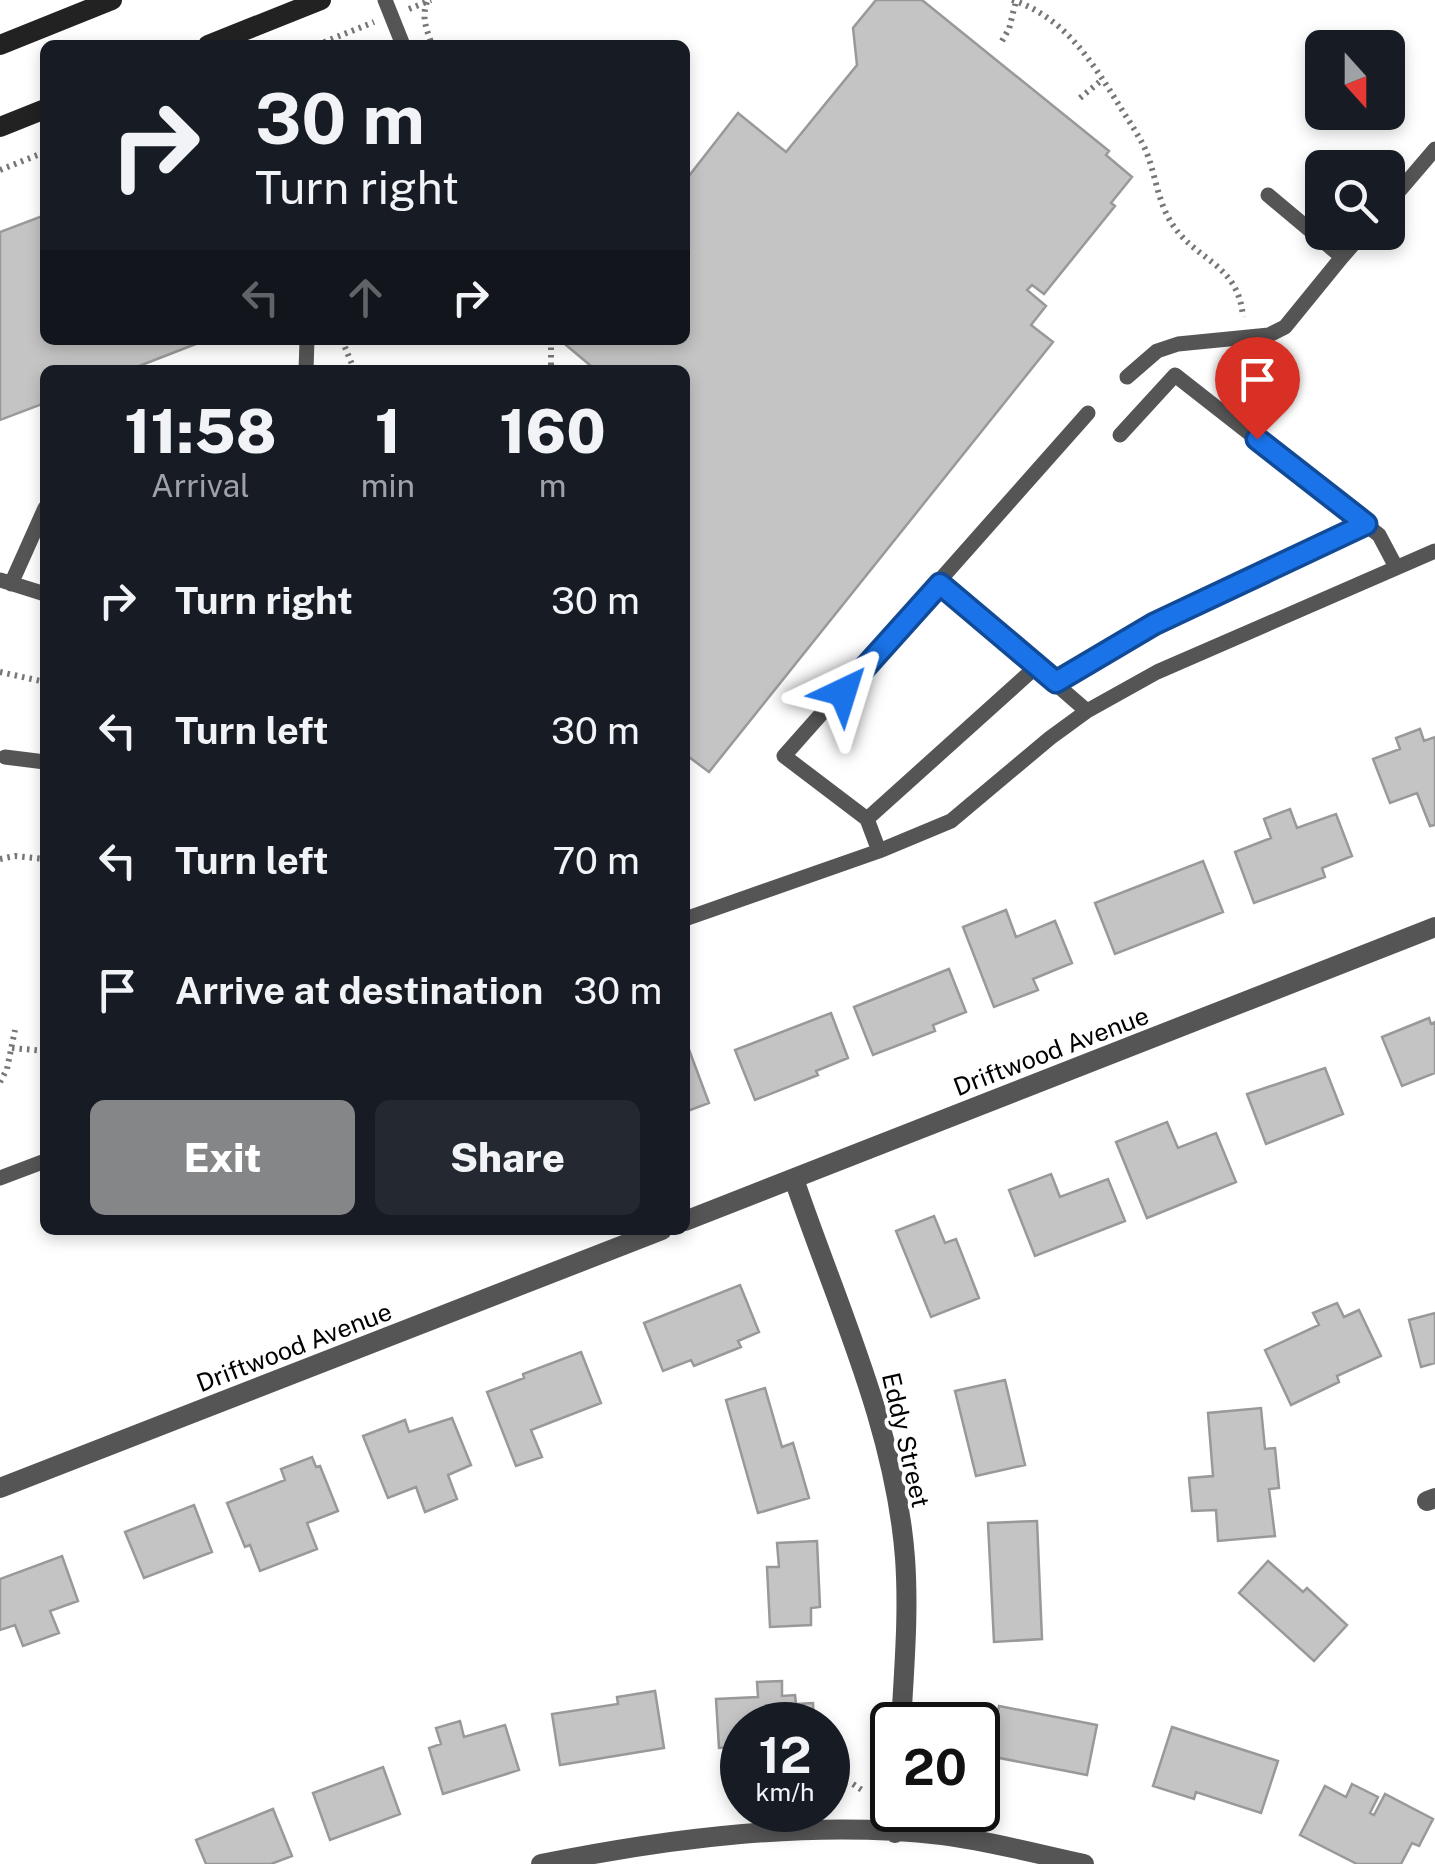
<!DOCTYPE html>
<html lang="en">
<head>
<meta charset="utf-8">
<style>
  :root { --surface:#171b24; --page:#242831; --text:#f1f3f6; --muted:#9ea1a6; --accent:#858687 }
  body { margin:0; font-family:"Public Sans",sans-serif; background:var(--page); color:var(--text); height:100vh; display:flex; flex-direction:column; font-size:38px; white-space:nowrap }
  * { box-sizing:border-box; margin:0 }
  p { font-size:32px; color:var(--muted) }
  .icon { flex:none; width:55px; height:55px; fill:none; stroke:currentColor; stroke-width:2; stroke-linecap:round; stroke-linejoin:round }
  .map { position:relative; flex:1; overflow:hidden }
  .side { position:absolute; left:40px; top:365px; width:650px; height:870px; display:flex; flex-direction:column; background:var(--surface); border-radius:15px; box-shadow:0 5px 15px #0003 }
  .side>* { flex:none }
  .top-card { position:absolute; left:40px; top:40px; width:650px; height:305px; border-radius:15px; box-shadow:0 5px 15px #0003; background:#171b24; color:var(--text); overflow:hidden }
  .needle { width:65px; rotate:159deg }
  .fabs { position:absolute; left:1305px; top:30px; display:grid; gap:20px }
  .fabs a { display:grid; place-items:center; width:100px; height:100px; border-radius:15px; background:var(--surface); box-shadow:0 5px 15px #0003; font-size:50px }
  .speed { position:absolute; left:720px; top:1702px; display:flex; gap:20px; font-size:50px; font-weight:700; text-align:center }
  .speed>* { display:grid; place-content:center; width:130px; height:130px; border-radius:50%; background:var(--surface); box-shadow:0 5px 15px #0003; line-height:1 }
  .speed small { font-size:25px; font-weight:400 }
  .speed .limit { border:5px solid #111; border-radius:15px; background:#fff; color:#111 }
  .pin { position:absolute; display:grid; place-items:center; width:85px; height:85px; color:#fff; margin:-102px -42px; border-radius:50% 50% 50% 0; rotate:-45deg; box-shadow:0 0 10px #0007 }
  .pin .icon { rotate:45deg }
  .me { position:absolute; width:110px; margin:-55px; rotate:41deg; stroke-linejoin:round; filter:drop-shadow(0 0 8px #0008) }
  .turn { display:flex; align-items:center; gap:35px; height:210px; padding:0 50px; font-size:45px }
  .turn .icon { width:130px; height:130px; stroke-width:2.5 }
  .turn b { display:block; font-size:70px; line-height:85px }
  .lanes { display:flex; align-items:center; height:95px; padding:0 50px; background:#0003; justify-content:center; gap:50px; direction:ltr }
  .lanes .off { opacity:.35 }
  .eta { display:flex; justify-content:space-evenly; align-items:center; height:170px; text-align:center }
  .eta b { font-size:60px; font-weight:800; line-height:70px }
  .button { display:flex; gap:20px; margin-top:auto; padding:20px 50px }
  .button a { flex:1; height:115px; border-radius:15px; background:var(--accent); color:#fff; font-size:40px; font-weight:800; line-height:115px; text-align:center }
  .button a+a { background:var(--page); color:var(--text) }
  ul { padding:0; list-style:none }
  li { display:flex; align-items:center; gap:30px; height:130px; padding:0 50px }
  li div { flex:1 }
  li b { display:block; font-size:38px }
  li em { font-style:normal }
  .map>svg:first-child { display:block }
  .building { fill:#c4c4c4; stroke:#999; stroke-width:2.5 }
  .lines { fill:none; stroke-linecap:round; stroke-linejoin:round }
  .path { stroke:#777; stroke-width:6; stroke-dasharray:2.5 5; stroke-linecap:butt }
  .lane { stroke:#555; stroke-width:15 }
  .street { stroke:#555; stroke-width:20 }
  .secondary { stroke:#222; stroke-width:20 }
  .route-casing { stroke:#114b97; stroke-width:25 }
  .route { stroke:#1a73e8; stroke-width:18 }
  .labels { text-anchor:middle; stroke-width:8; stroke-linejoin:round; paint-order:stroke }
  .street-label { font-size:25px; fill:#000; stroke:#fff }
</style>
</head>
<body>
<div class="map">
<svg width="1435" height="1864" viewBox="0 0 1435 1864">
  <rect width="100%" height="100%" fill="#fff"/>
  <!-- building -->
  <path class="building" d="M876,0H922L1109,151L1106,155L1132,177L1111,203L1115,206L1044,294L1032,285L1027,290L1046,306L1031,325L1053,342L709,772L685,754V370H588L591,366L560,340H685V181L738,113L786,152L857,65L853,28Z
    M45,215V340H206L129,370H45V403L0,420V232Z
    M1420,729L1424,741L1435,737V825L1430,826L1417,793L1390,803L1373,759L1400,749L1396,738Z
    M1290,809L1297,828L1336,814L1352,856L1322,868L1325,877L1254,903L1235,852L1271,838L1264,819Z
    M1203,861L1223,912L1115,954L1095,903Z
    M1006,910L1016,937L1055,921L1072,963L1033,979L1038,990L994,1007L963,927Z
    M949,969L966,1012L933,1025L935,1031L873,1055L854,1007Z
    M831,1013L848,1058L816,1071L818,1075L755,1100L735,1050Z
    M1429,1018L1431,1024L1435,1022V1073L1402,1086L1382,1037Z
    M685,1039L709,1103L685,1112Z
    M1325,1068L1343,1114L1266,1144L1247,1094Z
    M1167,1122L1178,1148L1216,1133L1236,1182L1147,1218L1116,1142Z
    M1051,1174L1060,1197L1108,1179L1125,1221L1035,1256L1009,1190Z
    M934,1216L945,1243L956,1239L979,1298L931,1317L896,1231Z
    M740,1285L759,1332L738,1341L741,1347L694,1366L691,1360L663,1371L644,1323Z
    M1337,1303L1344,1317L1359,1310L1381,1356L1337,1376L1339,1382L1291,1405L1265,1350L1319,1325L1313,1313Z
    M1435,1313V1363L1421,1367L1409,1320Z
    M581,1352L601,1403L531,1430L542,1457L516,1466L487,1392L524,1378L523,1374Z
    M1005,1380L1025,1465L976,1476L955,1391Z
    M765,1388L782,1447L793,1443L809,1498L758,1513L726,1400Z
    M1261,1408L1265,1449L1275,1448L1279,1488L1269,1489L1275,1536L1218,1541L1216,1510L1192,1511L1189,1478L1213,1476L1208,1413Z
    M452,1418L471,1465L448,1475L457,1499L425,1512L416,1487L388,1498L363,1436L405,1420L409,1432Z
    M312,1457L316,1467L320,1466L338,1511L307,1523L317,1549L260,1571L250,1545L245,1547L227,1503L285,1480L281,1469Z
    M194,1505L212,1552L144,1578L125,1532Z
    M1037,1521L1042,1639L994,1642L988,1523Z
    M817,1541L820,1607L811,1608V1625L770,1627L767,1567H779L777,1543Z
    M62,1556L78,1601L50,1611L59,1633L23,1646L15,1625L0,1630V1579Z
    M1268,1561L1303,1592L1307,1588L1347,1625L1314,1661L1239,1593Z
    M782,1681V1696L795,1695L796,1704L813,1703L814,1725H742V1746L719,1748L716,1699L758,1697L757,1682Z
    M655,1691L664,1748L560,1765L552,1714L618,1704L617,1697Z
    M999,1706L1097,1725L1087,1775L989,1756Z
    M460,1721L464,1737L505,1725L519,1770L443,1794L429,1748L441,1744L436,1728Z
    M1172,1727L1278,1761L1261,1813L1196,1792L1194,1799L1153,1786Z
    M383,1767L400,1814L330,1840L313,1793Z
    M1352,1784L1378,1797L1370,1813L1374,1815L1385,1794L1433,1819L1419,1846L1412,1843L1401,1864H1357L1300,1835L1325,1786L1346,1797Z
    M273,1809L292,1856L271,1864H206L196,1840Z"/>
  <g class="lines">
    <!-- path -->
    <path class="path" d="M1012,0C1064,17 1091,60 1119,105C1128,120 1139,135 1146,151C1155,173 1157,196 1168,217C1192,262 1238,260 1243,317
      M427,2C421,18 427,30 432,45
      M409,9L431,0
      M1002,41L1009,29L1016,1
      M317,45L374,22
      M1080,98L1103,79
      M0,170L45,152
      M342,340L354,369
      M551,340V370
      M327,368L361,370
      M0,672L45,682
      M0,859L15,856L45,859
      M12,1048L45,1051
      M0,1082L7,1069L15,1030
      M853,1784L865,1792"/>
    <!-- lane -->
    <path class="lane" d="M385,0L403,45
      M1268,195L1342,257L1364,232
      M1388,204L1435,149
      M306,370L307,340
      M1127,377L1157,351L1178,344L1269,335L1285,327L1342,257
      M1120,435L1175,375L1379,535L1396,567
      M0,580L45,594
      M939,583L1087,711
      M11,584L45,508
      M1056,682L1154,624L1366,524
      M5,757L45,762
      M867,819L1037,666
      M879,851L867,819L784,756L1088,413
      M685,919L879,851L951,821L1050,738L1087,711L1157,672L1435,551
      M0,1178L45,1161"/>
    <!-- street -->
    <path class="street" d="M794,1179C836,1303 895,1426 905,1558C909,1614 904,1669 901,1725
      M685,1221L1435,927
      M0,1488L662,1230
      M1427,1501L1435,1498
      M895,1833L896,1810
      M541,1864C670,1838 810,1820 942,1835C990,1841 1037,1854 1084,1864"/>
    <!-- secondary -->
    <path class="secondary" d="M0,45L112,0
      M208,45L321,0
      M0,127L45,109"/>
  </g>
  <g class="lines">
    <defs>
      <path id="route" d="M843,692L940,584L1056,682L1154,624L1366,524L1257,439"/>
    </defs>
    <!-- route casing -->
    <use href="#route" class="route-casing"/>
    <!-- route -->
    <use href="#route" class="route"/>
  </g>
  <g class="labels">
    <!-- street labels -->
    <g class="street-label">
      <text transform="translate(1051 1051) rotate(-21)" y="9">Driftwood Avenue</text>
      <text transform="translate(294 1347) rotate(-21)" y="9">Driftwood Avenue</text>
      <text transform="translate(906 1440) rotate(77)" y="9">Eddy Street</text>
    </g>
  </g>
</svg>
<div class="fabs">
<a><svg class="needle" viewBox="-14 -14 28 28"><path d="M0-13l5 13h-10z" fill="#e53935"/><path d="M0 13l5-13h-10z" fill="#9ea1a6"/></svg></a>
<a><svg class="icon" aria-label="search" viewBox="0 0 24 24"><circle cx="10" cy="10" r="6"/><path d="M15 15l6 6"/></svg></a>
</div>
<div class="speed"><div>12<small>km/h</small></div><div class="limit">20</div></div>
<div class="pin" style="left:1257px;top:439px;background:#d93025"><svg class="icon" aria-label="arrive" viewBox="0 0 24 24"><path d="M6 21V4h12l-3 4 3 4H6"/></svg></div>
<svg class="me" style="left:843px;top:692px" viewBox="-20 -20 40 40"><path d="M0-17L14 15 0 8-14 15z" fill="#1a73e8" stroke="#fff" stroke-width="4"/></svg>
<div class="top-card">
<div class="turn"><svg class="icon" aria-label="right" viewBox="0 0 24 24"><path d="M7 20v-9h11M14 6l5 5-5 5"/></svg><div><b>30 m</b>Turn right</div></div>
<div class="lanes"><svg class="icon off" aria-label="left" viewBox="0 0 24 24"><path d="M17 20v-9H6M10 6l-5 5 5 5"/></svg><svg class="icon off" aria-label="ahead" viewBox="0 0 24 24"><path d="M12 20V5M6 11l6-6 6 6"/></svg><svg class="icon" aria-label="right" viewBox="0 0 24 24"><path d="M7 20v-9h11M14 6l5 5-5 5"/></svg></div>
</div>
<section class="side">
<div class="eta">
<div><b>11:58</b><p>Arrival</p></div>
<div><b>1</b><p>min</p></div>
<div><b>160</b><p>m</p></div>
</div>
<ul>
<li><svg class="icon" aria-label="right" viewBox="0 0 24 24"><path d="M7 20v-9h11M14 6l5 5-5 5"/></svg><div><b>Turn right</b></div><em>30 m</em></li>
<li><svg class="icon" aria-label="left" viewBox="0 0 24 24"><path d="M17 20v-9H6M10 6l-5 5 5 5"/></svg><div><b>Turn left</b></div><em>30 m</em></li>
<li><svg class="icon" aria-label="left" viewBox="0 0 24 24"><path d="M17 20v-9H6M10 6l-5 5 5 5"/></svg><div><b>Turn left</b></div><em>70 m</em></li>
<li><svg class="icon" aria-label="arrive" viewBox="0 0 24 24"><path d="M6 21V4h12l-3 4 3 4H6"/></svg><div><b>Arrive at destination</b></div><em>30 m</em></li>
</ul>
<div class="button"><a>Exit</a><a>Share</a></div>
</section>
</div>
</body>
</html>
